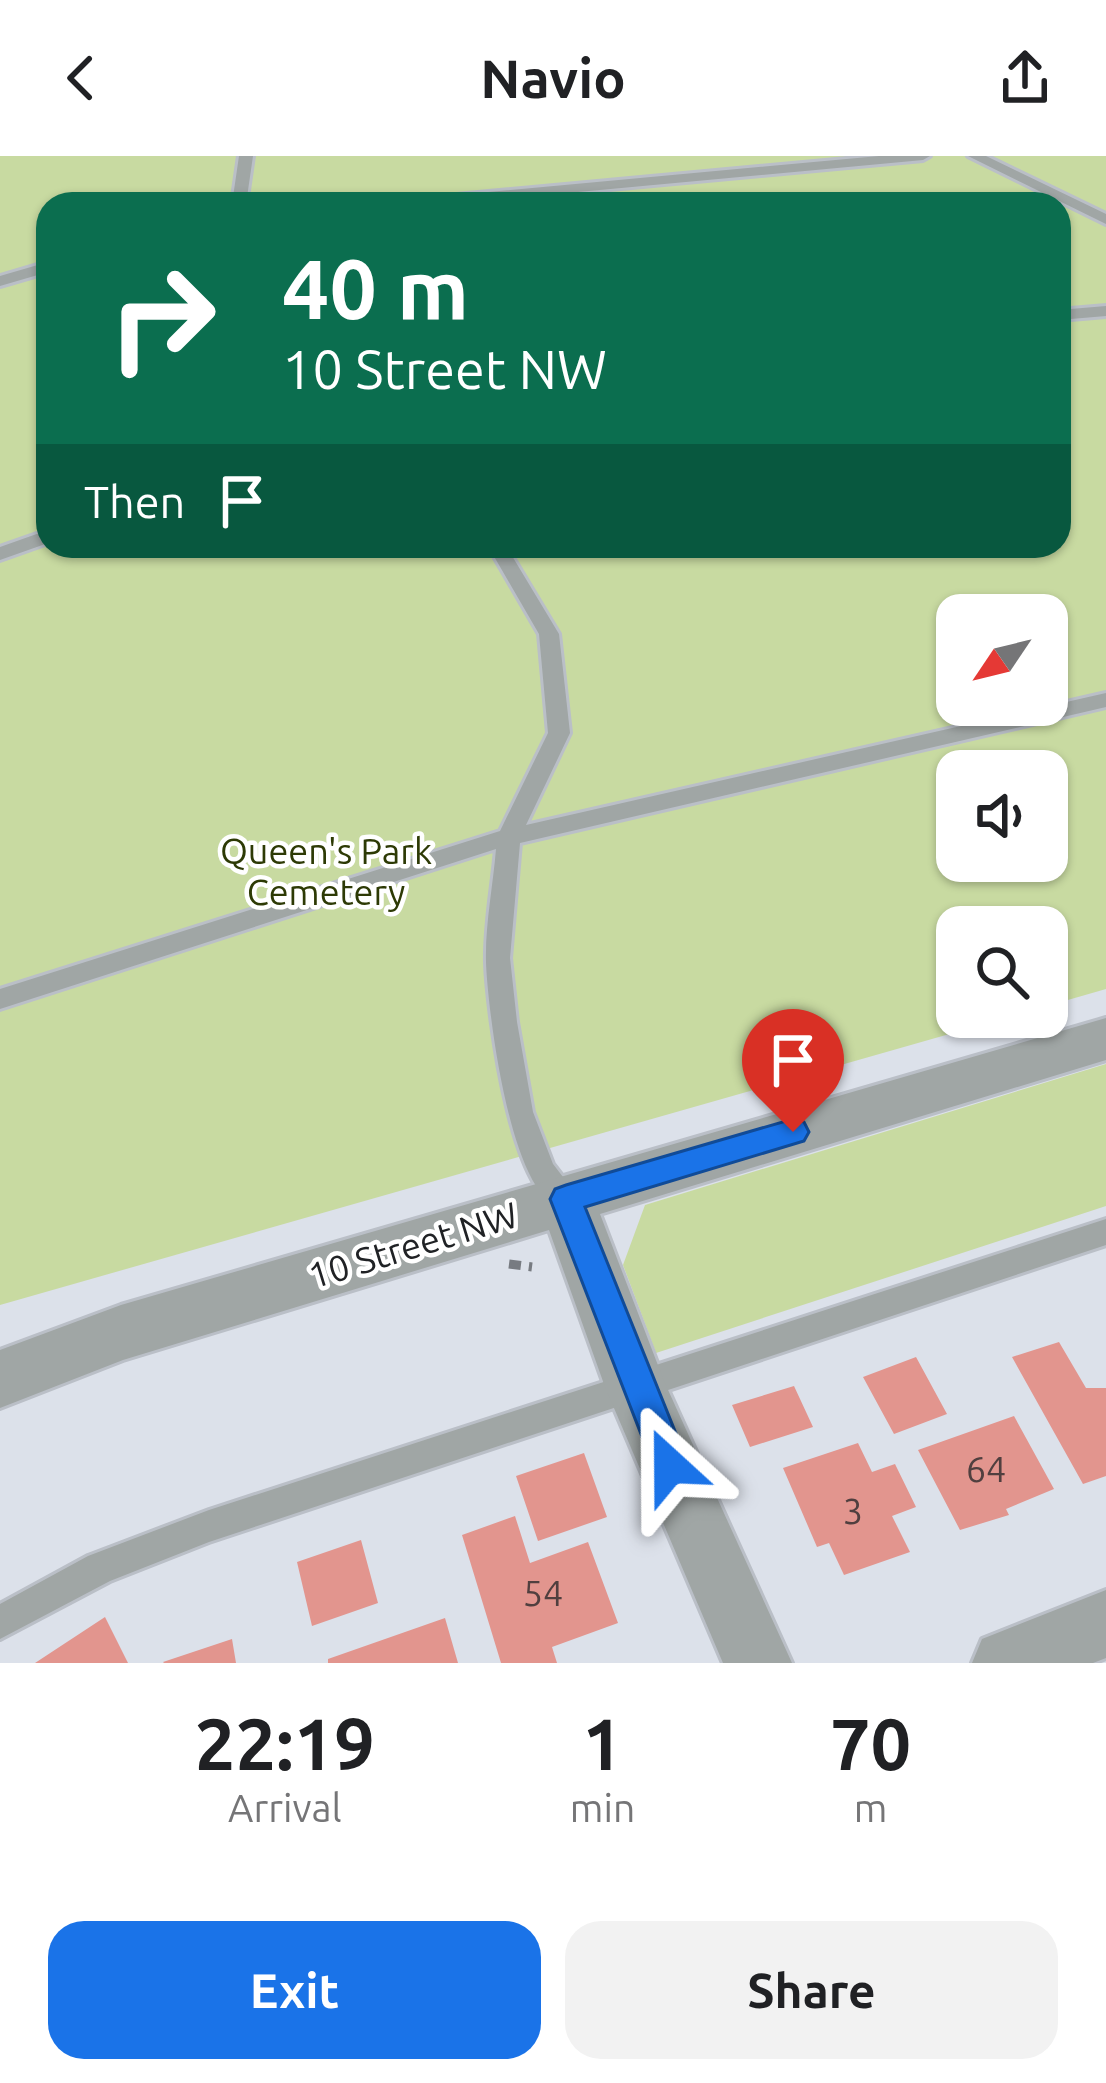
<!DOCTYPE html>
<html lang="en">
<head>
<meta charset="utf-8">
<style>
  :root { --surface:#fff; --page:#f2f2f2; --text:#202124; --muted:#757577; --accent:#1a73e8 }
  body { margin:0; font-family:Ubuntu,sans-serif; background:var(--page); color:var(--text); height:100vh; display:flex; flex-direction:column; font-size:45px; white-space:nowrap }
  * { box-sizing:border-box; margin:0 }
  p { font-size:39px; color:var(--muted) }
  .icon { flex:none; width:66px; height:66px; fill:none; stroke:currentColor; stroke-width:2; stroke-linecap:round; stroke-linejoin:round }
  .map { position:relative; height:1507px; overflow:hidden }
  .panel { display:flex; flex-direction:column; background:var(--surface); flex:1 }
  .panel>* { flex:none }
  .banner { position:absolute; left:36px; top:36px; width:1035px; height:366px; border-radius:36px; box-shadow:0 3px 9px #0004; background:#0b6e4f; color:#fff; overflow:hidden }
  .needle { width:78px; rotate:235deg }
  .controls { position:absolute; left:936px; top:438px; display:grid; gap:24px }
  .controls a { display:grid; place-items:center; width:132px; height:132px; border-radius:24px; background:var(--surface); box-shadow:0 3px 9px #0004; font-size:60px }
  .pin { position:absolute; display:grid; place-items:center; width:102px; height:102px; color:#fff; margin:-123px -51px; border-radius:50% 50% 50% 0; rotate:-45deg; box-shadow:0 0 12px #0007 }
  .pin .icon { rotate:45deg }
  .me { position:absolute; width:132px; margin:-66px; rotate:336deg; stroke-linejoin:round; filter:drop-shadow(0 0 9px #0008) }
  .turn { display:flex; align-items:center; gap:42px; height:252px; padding:0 48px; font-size:54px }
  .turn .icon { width:156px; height:156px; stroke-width:2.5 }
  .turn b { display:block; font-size:84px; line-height:102px }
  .then { display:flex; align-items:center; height:114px; padding:0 48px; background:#0003; gap:24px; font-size:45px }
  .eta { display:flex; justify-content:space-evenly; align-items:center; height:204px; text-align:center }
  .eta b { font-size:72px; font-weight:600; line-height:84px }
  .button { display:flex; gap:24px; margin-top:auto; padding:24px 48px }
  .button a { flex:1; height:138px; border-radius:36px; background:var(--accent); color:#fff; font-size:48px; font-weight:600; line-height:138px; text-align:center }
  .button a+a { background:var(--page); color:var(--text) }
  header { display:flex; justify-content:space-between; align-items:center; height:156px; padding:0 48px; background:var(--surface); font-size:54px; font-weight:600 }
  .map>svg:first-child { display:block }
  .green { fill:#c8daa1; fill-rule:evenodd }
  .building { fill:#e2958e }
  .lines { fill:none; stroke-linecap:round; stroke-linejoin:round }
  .service-casing { stroke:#babfc7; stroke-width:6 }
  .minor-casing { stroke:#babfc7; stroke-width:6 }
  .path { stroke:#777b81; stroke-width:9; stroke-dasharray:12 8; stroke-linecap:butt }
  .service { fill:#a0a6a5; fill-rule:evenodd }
  .minor { fill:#a0a6a5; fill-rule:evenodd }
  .route { fill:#1a73e8; stroke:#114b97; stroke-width:3 }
  .labels { text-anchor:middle; stroke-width:9; stroke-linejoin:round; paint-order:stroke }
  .park-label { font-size:36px; fill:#2d3a05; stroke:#fff }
  .street-label { font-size:36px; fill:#202225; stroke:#fff }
  .near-number-label { font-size:36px; fill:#503f3f }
</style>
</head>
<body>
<header><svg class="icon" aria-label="back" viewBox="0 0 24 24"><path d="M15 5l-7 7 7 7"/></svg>Navio<svg class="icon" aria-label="share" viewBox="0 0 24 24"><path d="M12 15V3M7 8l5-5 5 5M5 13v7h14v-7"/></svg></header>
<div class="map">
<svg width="1106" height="1507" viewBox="0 0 1106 1507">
  <rect width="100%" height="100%" fill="#dce1ea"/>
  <!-- green -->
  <path class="green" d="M0,0H1106V833L1047,850V771H957V861H1009L0,1149ZM48,48H1059V390H48ZM957,459H1047V549H957ZM957,615H1047V705H957Z
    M1106,908V1050L656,1197L623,1109L645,1049Z"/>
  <!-- building -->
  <path class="building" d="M1059,1186L1086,1232H1106V1320L1083,1328L1012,1201Z
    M916,1201L947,1258L894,1278L863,1221Z
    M794,1230L813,1271L750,1291L732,1249Z
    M1014,1260L1054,1333L1006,1353L1009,1359L960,1374L918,1294Z
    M858,1287L872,1316L895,1308L916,1351L892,1360L910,1396L844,1419L829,1387L817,1391L783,1312Z
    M584,1297L607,1361L538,1385L516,1320Z
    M515,1360L530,1407L588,1386L618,1467L552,1491L557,1507H501L462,1379Z
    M361,1384L378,1447L312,1470L297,1406Z
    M105,1461L128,1507H35Z
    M445,1462L458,1507H328V1503Z
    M232,1483L236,1507H164L163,1506Z"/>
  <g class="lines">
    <defs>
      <path id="service" d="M239,0H253L246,48H232Z
        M879,0H930L923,4L448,48H395L402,44Z
        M968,0H986L1106,58V68Z
        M48,106V116L0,130V120Z
        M1106,150V160L1059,164V154Z
        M48,374V387L0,404V391Z
        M488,390H506L559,478L570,577L526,669L1106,537V551L520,687L510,802L517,866L533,956L553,1008L580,1043L576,1052C512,1074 487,846 486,806C485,769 493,730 496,693L0,853V833L500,675L548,577L539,478Z
        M1106,1063V1089L209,1386L110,1425L0,1483V1448L88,1400L209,1354Z"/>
      <path id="minor" d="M1106,862V904L600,1058L664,1225L792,1507H723L605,1231L549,1074L123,1204L0,1252V1194L121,1149Z
        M1106,1434V1502L1093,1507H972L982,1483Z"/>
    </defs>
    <!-- service casing -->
    <use href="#service" class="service-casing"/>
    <!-- minor casing -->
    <use href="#minor" class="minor-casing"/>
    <!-- path -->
    <path class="path" d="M509,1108L532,1111"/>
    <!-- service -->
    <use href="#service" class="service"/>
    <!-- minor -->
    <use href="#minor" class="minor"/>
  </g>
  <!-- route -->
  <path class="route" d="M793,963L804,966L809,976L804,985L585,1051L689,1310L683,1322L670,1327L658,1322L550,1043L555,1033L566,1029Z"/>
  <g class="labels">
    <!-- park labels -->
    <g class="park-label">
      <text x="326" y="708">Queen's Park<tspan x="326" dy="41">Cemetery</tspan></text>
    </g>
    <!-- street labels -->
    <g class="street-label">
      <text transform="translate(413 1089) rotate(-17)" y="13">10 Street NW</text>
    </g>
    <!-- near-number labels -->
    <g class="near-number-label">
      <text x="986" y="1326">64</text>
      <text x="853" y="1368">3</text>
      <text x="543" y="1450">54</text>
    </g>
  </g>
</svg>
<div class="controls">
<a><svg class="needle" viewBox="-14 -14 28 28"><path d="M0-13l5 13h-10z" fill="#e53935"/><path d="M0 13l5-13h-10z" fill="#757577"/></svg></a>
<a><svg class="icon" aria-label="sound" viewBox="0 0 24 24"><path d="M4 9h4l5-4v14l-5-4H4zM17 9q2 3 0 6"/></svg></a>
<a><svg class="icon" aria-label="search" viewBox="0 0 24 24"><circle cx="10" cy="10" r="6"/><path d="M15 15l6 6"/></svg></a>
</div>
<div class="pin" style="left:793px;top:976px;background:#d93025"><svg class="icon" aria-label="arrive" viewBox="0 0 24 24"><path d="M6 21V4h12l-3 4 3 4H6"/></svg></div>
<svg class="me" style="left:670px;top:1310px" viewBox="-20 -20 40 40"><path d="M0-17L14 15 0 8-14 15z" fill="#1a73e8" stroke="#fff" stroke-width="4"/></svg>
<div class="banner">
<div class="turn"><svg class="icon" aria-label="right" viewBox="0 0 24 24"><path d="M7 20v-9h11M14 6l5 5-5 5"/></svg><div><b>40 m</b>10 Street NW</div></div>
<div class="then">Then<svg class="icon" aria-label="arrive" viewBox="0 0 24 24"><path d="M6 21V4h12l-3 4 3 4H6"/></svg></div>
</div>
</div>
<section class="panel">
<div class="eta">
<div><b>22:19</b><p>Arrival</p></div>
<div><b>1</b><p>min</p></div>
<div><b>70</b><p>m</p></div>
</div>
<div class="button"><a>Exit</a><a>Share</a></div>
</section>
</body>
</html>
